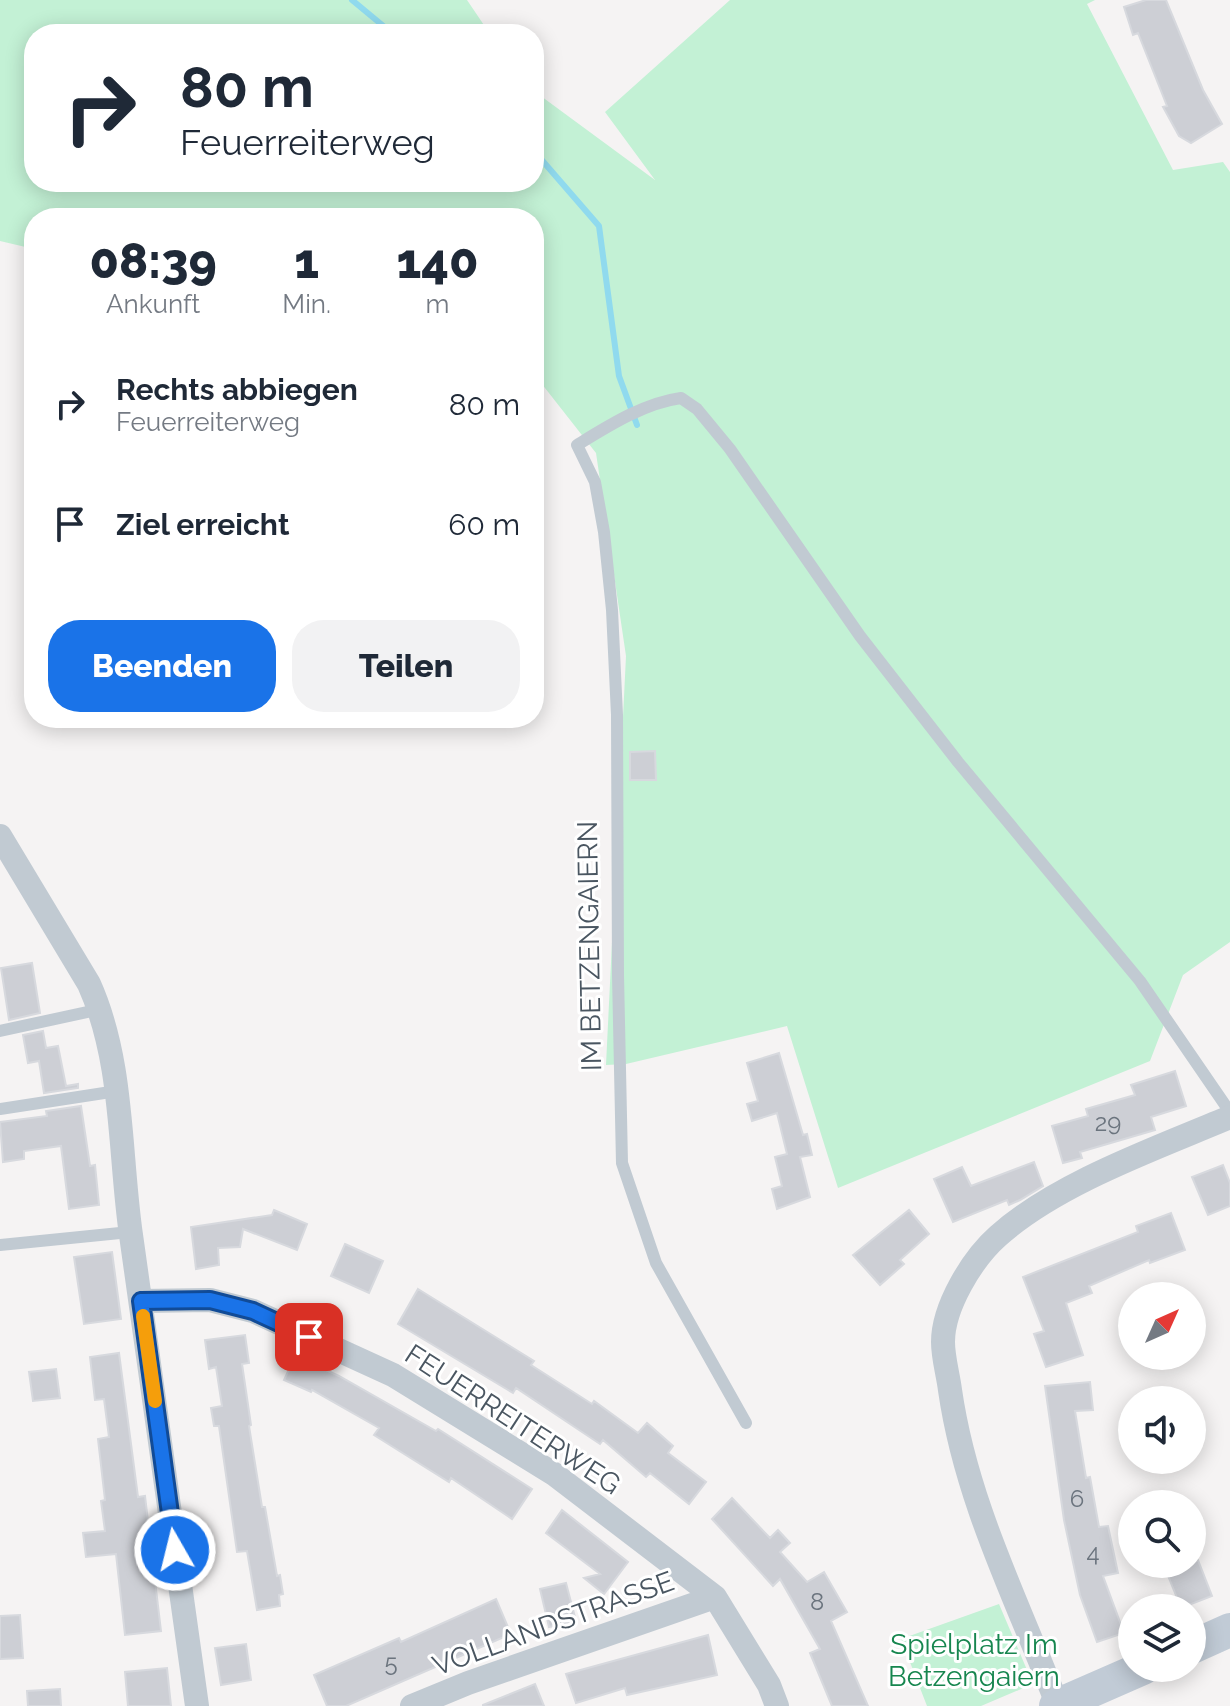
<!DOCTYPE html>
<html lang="de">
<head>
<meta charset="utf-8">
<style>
  :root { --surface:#fff; --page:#f2f2f3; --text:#1f2937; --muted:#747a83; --accent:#1a73e8 }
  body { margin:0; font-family:Raleway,sans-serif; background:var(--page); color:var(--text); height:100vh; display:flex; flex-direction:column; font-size:30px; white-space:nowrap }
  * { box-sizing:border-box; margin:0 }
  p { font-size:26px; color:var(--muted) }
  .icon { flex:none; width:44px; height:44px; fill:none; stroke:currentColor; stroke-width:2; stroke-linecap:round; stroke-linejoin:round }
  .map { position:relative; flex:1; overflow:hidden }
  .side { position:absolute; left:24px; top:208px; width:520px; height:520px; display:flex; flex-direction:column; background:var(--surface); border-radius:32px; box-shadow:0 4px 20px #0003 }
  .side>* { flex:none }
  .hud { position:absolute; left:24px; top:24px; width:520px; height:168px; border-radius:32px; box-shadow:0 4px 20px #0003; background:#fff; color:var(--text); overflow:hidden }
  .needle { width:52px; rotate:45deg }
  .controls { position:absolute; left:1118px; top:1282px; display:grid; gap:16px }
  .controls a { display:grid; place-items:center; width:88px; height:88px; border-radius:50%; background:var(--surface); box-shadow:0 4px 20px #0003; font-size:40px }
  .pin { position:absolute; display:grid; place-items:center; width:68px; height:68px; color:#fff; margin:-34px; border-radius:16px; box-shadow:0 4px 12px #0006 }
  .me { position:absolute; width:88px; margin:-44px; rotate:352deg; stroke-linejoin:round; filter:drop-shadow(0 0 6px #0008) }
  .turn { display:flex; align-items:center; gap:28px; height:168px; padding:0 24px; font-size:36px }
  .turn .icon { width:104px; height:104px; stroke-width:2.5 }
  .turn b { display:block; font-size:56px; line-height:68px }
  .eta { display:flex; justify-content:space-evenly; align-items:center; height:136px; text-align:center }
  .eta b { font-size:48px; font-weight:800; line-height:56px }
  .action { display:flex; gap:16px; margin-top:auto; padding:16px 24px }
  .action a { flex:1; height:92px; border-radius:32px; background:var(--accent); color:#fff; font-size:32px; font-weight:800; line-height:92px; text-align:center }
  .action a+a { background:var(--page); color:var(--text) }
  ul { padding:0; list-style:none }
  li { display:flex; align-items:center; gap:24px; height:120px; padding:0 24px }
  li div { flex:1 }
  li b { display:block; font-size:30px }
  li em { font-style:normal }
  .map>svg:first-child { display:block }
  .green { fill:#c3f1d5 }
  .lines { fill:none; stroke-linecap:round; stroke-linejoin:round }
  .stream { stroke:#90daee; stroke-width:6 }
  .building { fill:#cdcfd5; stroke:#d7d9de; stroke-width:2 }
  .lane { stroke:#c1cad2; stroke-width:12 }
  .street { stroke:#c1cad2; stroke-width:24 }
  .secondary { stroke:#c1cbd6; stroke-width:34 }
  .route-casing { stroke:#114b97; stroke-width:20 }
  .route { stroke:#1a73e8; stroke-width:14 }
  .slow { stroke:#f59e0b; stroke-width:14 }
  .labels { text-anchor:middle; stroke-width:6; stroke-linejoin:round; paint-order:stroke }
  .number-label { font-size:24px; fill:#6b747e }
  .street-label { font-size:28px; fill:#4a5661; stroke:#fff }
  .park-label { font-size:28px; fill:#17864f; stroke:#fff }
</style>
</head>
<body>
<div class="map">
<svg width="1230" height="1706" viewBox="0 0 1230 1706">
  <rect width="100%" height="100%" fill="#f5f3f3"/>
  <!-- green -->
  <path class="green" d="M0,0H467L490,34H34V182H534V91L655,180L605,112L730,0H1095L1087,4L1173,170L1223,162L1230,172V942L1183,975L1150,1061L838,1188L787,1026L626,1064L606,1065L626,656L596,453L534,374V218H34V249L0,241Z
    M999,1604L1033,1684L981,1706H927L901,1639Z"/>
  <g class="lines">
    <!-- stream -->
    <path class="stream" d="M352,0L393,34
      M534,151L599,226L619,376L637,425"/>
  </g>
  <!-- building -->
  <path class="building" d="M1146,0H1166L1203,90L1222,124L1191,143L1179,136L1163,107L1167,106L1138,33L1133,35L1124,7Z
    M655,751L656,780H630V752Z
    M32,963L40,1013L9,1020L1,968Z
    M43,1031L46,1048L58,1046L66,1086L78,1084V1088L44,1093L39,1061L28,1063L23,1035Z
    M779,1053L803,1135L807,1134L812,1155L800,1157L810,1197L777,1209L772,1189L782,1186L775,1157L787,1154L777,1113L752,1121L747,1104L758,1101L747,1063Z
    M1175,1071L1186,1106L1151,1117L1155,1130L1080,1152L1082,1158L1063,1163L1052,1126L1088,1116L1086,1109L1135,1095L1131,1085Z
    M81,1106L90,1166L95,1165L99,1205L69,1209L61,1146L24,1151V1159L3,1162L0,1122L47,1116L46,1111Z
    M1034,1162L1043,1186L1020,1200L1009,1205L1007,1200L953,1222L934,1179L962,1167L971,1186Z
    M1223,1165L1230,1183V1206L1208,1215L1192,1177Z
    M274,1210L307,1224L297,1250L243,1229L240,1247L218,1248L219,1265L196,1269L191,1227L272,1215Z
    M909,1210L929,1234L900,1260L904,1264L880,1285L853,1255Z
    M1171,1213L1185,1250L1150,1263L1149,1260L1089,1286L1092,1293L1066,1303L1083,1355L1046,1367L1034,1334L1044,1331L1023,1277L1138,1232L1136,1226Z
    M345,1244L383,1261L369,1293L331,1276Z
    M112,1252L121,1319L84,1324L74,1257Z
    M418,1289L534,1361L531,1365L592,1404L594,1401L638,1433L647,1423L673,1446L668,1453L706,1482L689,1504L650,1473L646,1477L603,1440L600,1444L516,1388L513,1393L398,1324Z
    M245,1335L249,1363L242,1364L251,1425L249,1426L262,1507H265L277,1576L280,1575L283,1594L279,1595L280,1606L257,1610L247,1551L237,1552L219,1426H214L211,1408L222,1406L216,1367L209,1369L205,1340Z
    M119,1353L138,1497L145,1496L161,1631L125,1635L116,1554L86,1557L83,1533L105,1531L101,1501L105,1500L98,1439L109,1437L104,1399L95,1400L90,1357Z
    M295,1356L339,1376L436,1431L438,1429L532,1489L512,1519L451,1478L449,1482L374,1435L379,1428L312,1390L311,1392L284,1380Z
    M56,1369L60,1398L33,1401L29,1372Z
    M1090,1382L1093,1410L1075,1411L1086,1478L1090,1477L1099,1527L1108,1526L1118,1573L1103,1576L1124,1633L1097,1642L1080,1595L1064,1520L1045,1386Z
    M732,1498L770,1538L778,1530L790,1543L780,1552L807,1582L824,1572L847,1612L831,1621L868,1706H832L810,1653L820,1649L780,1579L773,1586L712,1519Z
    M562,1510L628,1562L604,1594L584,1578L600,1574L546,1533Z
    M1198,1560L1212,1596L1181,1608L1167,1573Z
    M566,1583L576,1621L549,1627L540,1589Z
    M496,1599L511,1634L346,1706H327L314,1675L399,1638L401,1642Z
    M20,1615L23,1658L0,1659V1616Z
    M708,1635L717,1675L627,1695L625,1688L576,1703L566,1674Z
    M246,1644L251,1680L221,1685L215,1648Z
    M167,1668L171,1706H128L125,1672Z
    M535,1684L544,1706H483V1705Z
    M60,1689L61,1706H28L27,1691Z"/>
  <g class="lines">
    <!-- lane -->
    <path class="lane" d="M0,1031L101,1009
      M0,1109L117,1091
      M0,1245L130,1232
      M746,1423L656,1263L622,1163L618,975L617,715L612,610L604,532L595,482L577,445C608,426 644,403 681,398L697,409L730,449L860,636L958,762L1140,981L1230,1112"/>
    <!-- street -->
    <path class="street" d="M0,836L89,984C124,1062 119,1151 131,1235C153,1392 175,1549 197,1706
      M141,1301L210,1300L253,1311L393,1375L554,1474L715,1597L769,1685L777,1706
      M412,1706L468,1683L715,1597
      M1058,1706C1018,1602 966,1502 950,1390C948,1374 943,1358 943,1342C943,1307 972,1259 998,1236C1057,1183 1157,1148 1230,1117"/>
    <!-- secondary -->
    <path class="secondary" d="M1192,1647L1230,1630
      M1056,1706L1143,1668"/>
  </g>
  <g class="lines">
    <defs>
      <path id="route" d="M175,1550L141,1301L210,1300L253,1311L309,1337"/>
    </defs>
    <!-- route casing -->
    <use href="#route" class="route-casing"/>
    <!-- route -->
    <use href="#route" class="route"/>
    <!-- slow -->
    <path class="slow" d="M143,1316L155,1401"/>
  </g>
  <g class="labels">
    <!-- number labels -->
    <g class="number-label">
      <text x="1108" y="1131">29</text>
      <text x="1077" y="1507">6</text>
      <text x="1093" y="1561">4</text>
      <text x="817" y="1610">8</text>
      <text x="391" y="1671">5</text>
    </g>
    <!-- street labels -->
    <g class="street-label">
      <text transform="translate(589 946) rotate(-91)" y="10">IM BETZENGAIERN</text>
      <text transform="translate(513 1419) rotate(33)" y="10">FEUERREITERWEG</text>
      <text transform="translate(553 1623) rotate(-20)" y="10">VOLLANDSTRASSE</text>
    </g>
    <!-- park labels -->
    <g class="park-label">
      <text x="974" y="1654">Spielplatz Im<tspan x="974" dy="32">Betzengaiern</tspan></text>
    </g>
  </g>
</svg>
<div class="controls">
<a><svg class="needle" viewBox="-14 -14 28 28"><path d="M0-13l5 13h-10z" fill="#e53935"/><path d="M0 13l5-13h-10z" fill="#747a83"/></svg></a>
<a><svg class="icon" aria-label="sound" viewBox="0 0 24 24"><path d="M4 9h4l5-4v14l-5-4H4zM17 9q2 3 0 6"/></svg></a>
<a><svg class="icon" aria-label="search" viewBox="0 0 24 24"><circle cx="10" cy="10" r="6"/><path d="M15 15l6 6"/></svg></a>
<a><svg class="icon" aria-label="layers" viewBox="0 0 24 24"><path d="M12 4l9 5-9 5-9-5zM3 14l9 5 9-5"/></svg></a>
</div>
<div class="pin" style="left:309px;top:1337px;background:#d93025"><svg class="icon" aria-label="arrive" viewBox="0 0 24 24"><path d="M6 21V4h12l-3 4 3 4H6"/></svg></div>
<svg class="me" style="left:175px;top:1550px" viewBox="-20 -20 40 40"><circle r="17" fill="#1a73e8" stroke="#fff" stroke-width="3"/><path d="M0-11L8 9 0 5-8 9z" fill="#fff"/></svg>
<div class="hud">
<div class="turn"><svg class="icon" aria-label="right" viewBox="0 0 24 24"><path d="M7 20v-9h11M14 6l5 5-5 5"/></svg><div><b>80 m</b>Feuerreiterweg</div></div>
</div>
<section class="side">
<div class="eta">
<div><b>08:39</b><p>Ankunft</p></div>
<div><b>1</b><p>Min.</p></div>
<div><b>140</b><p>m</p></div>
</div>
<ul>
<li><svg class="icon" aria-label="right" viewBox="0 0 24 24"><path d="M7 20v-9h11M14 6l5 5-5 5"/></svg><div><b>Rechts abbiegen</b><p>Feuerreiterweg</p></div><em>80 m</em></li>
<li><svg class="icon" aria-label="arrive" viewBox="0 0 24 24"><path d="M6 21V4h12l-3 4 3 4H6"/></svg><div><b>Ziel erreicht</b></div><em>60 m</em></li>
</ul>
<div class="action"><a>Beenden</a><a>Teilen</a></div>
</section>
</div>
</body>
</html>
